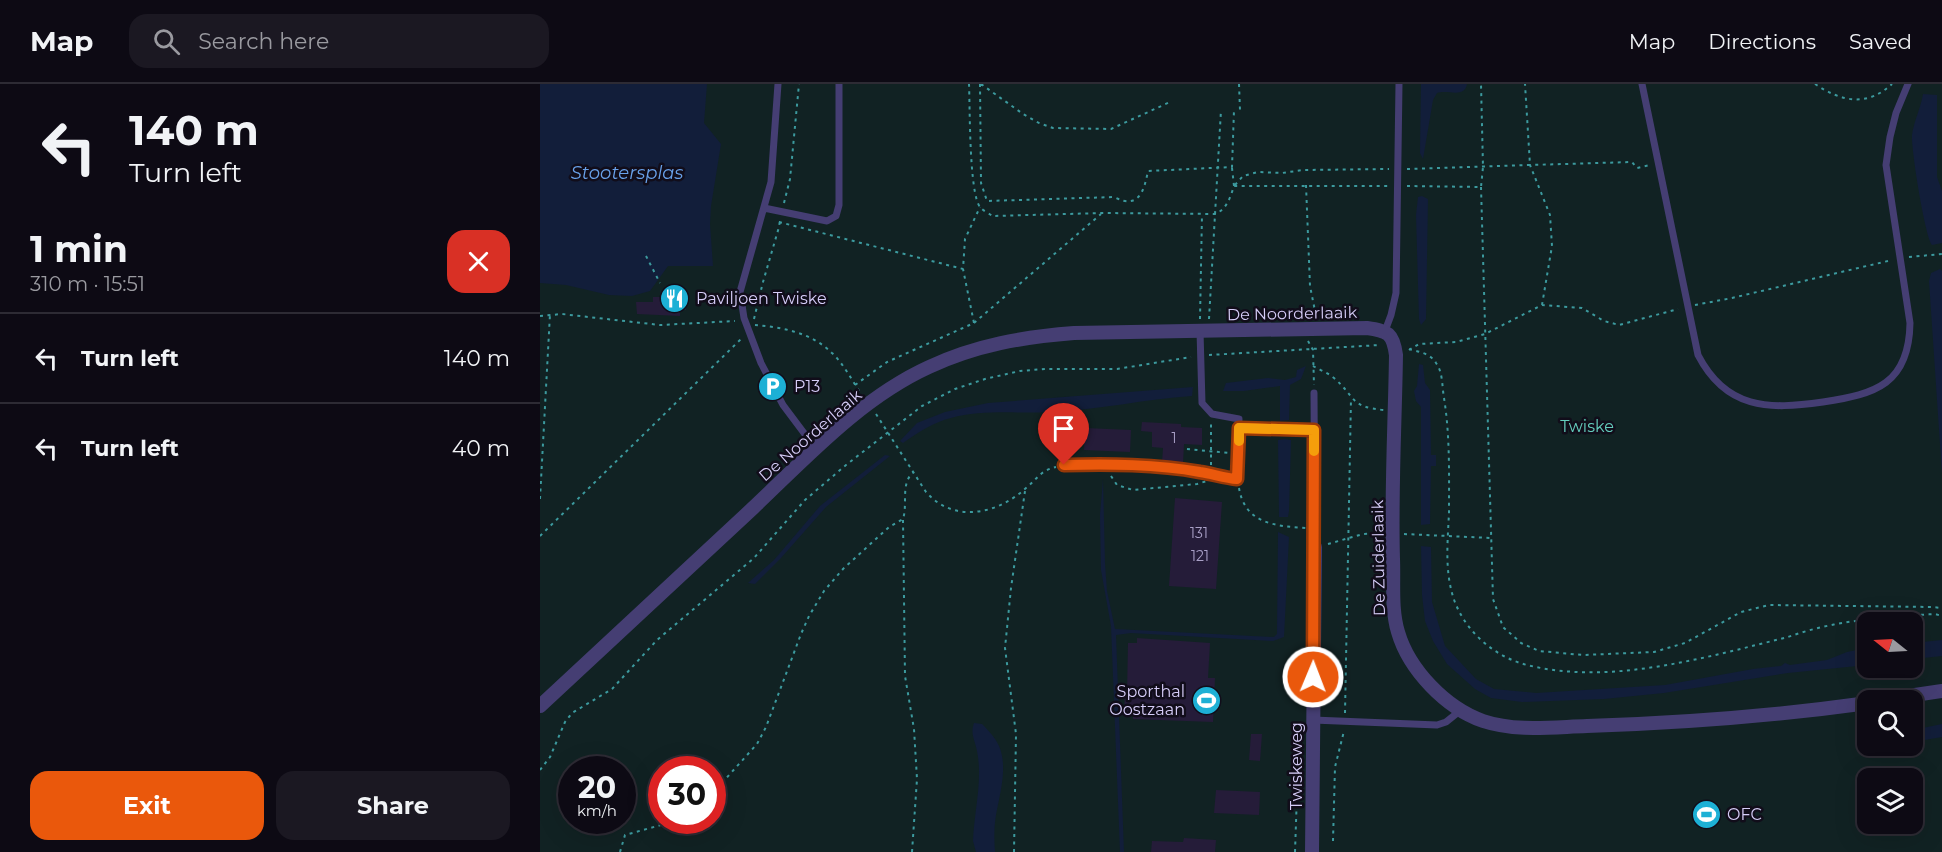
<!DOCTYPE html>
<html lang="en">
<head>
<meta charset="utf-8">
<style>
  :root { --surface:#0d0a14; --page:#1b1822; --text:#f1f3f6; --muted:#9a9aa0; --line:#2d2b34; --accent:#ea580c }
  body { margin:0; font-family:Montserrat,sans-serif; background:var(--page); color:var(--text); height:100vh; display:flex; flex-direction:column; font-size:22px; white-space:nowrap }
  * { box-sizing:border-box; margin:0 }
  p { font-size:20px; color:var(--muted) }
  .icon { flex:none; width:33px; height:33px; fill:none; stroke:currentColor; stroke-width:2; stroke-linecap:round; stroke-linejoin:round }
  .map { position:relative; flex:1; overflow:hidden }
  .details { display:flex; flex-direction:column; background:var(--surface); width:540px }
  .details>* { flex:none }
  .banner { background:#0d0a14; color:var(--text); overflow:hidden }
  .needle { width:39px; rotate:288deg }
  .controls { position:absolute; left:1317px; top:528px; display:grid; gap:12px }
  .controls a { display:grid; place-items:center; width:66px; height:66px; border-radius:12px; background:var(--surface); box-shadow:0 6px 24px #0002,0 0 0 2px var(--line); font-size:30px }
  .speed { position:absolute; left:18px; top:672px; display:flex; gap:12px; font-size:30px; font-weight:700; text-align:center }
  .speed>* { display:grid; place-content:center; width:78px; height:78px; border-radius:50%; background:var(--surface); box-shadow:0 6px 24px #0002,0 0 0 2px var(--line); line-height:1 }
  .speed small { font-size:15px; font-weight:400 }
  .speed .limit { border:9px solid #d22; background:#fff; color:#111 }
  .pin { position:absolute; display:grid; place-items:center; width:51px; height:51px; color:#fff; margin:-62px -26px; border-radius:50% 50% 50% 0; rotate:-45deg; box-shadow:0 0 6px #0007 }
  .pin .icon { rotate:45deg }
  .me { position:absolute; width:66px; margin:-33px; rotate:1deg; stroke-linejoin:round; filter:drop-shadow(0 0 4px #0008) }
  .turn { display:flex; align-items:center; gap:21px; height:126px; padding:0 30px; font-size:27px }
  .turn .icon { width:78px; height:78px; stroke-width:2.5 }
  .turn b { display:block; font-size:42px; line-height:51px }
  .round { display:grid; place-items:center; flex:none; width:63px; height:63px; border-radius:18px; background:var(--page) }
  .head { display:flex; align-items:center; justify-content:space-between; height:102px; padding:0 30px }
  h1 { font-size:36px; font-weight:700; line-height:45px }
  .button { display:flex; gap:12px; margin-top:auto; padding:12px 30px }
  .button a { flex:1; height:69px; border-radius:18px; background:var(--accent); color:#fff; font-size:24px; font-weight:700; line-height:69px; text-align:center }
  .button a+a { background:var(--page); color:var(--text) }
  ul { padding:0; list-style:none }
  li { display:flex; align-items:center; gap:18px; height:90px; padding:0 30px; border-top:2px solid var(--line) }
  li div { flex:1 }
  li b { display:block; font-size:22px }
  li em { font-style:normal }
  header { display:flex; align-items:center; gap:36px; box-sizing:border-box; height:84px; padding:0 30px; background:var(--surface); border-bottom:2px solid var(--line) }
  header strong { font-size:28px }
  nav { display:flex; gap:33px; margin-inline-start:auto; font-size:21px }
  .search { width:420px; height:54px; background:var(--page); display:flex; align-items:center; gap:15px; box-sizing:border-box; padding:0 21px; border-radius:18px; color:var(--muted); font-size:22px }
  main { display:flex; flex:1; min-height:0 }
  .map>svg:first-child { display:block }
  .green { fill:#112223; fill-rule:evenodd }
  .water { fill:#121e3a }
  .building { fill:#251c39 }
  .lines { fill:none; stroke-linecap:round; stroke-linejoin:round }
  .path { stroke:#3c9a9e; stroke-width:2; stroke-dasharray:3 4.5; stroke-linecap:butt }
  .lane { stroke:#453e73; stroke-width:7 }
  .street { stroke:#453e73; stroke-width:14 }
  .route-casing { stroke:#983908; stroke-width:15 }
  .route { stroke:#ea580c; stroke-width:10 }
  .slow { stroke:#f59e0b; stroke-width:10 }
  .labels { text-anchor:middle; stroke-width:5; stroke-linejoin:round; paint-order:stroke }
  .number-label { font-size:14px; fill:#aaa1c8 }
  .poi-label { font-size:16px; fill:#d6cdf8; stroke:#110d1a; text-anchor:start }
  .street-label { font-size:16px; fill:#d6cdf8; stroke:#110d1a }
  .park-label { font-size:16px; fill:#64cdbd; stroke:#110d1a }
  .water-label { font-size:18px; font-style:italic; fill:#69a2eb; stroke:#110d1a }
</style>
</head>
<body>
<header>
<strong>Map</strong>
<div class="search"><svg class="icon" aria-label="search" viewBox="0 0 24 24"><circle cx="10" cy="10" r="6"/><path d="M15 15l6 6"/></svg>Search here</div>
<nav><a>Map</a><a>Directions</a><a>Saved</a></nav>
</header>
<main>
<section class="details">
<div class="banner">
<div class="turn"><svg class="icon" aria-label="left" viewBox="0 0 24 24"><path d="M17 20v-9H6M10 6l-5 5 5 5"/></svg><div><b>140 m</b>Turn left</div></div>
</div>
<div class="head"><div><h1>1 min</h1><p>310 m · 15:51</p></div><a class="round" style="background:#d93025;color:#fff"><svg class="icon" aria-label="close" viewBox="0 0 24 24"><path d="M6 6l12 12M18 6L6 18"/></svg></a></div>
<ul>
<li><svg class="icon" aria-label="left" viewBox="0 0 24 24"><path d="M17 20v-9H6M10 6l-5 5 5 5"/></svg><div><b>Turn left</b></div><em>140 m</em></li>
<li><svg class="icon" aria-label="left" viewBox="0 0 24 24"><path d="M17 20v-9H6M10 6l-5 5 5 5"/></svg><div><b>Turn left</b></div><em>40 m</em></li>
</ul>
<div class="button"><a>Exit</a><a>Share</a></div>
</section>
<div class="map">
<svg width="1402" height="768" viewBox="0 0 1402 768">
  <rect width="100%" height="100%" fill="#110d1a"/>
  <!-- green -->
  <path class="green" d="M0,0H1402V768H0ZM1328,538H1372V584H1328ZM1328,616H1372V662H1328ZM32,686H82V736H32ZM122,686H172V736H122ZM1328,694H1372V740H1328Z"/>
  <!-- water -->
  <path class="water" d="M0,0H167L164,39L181,60L171,122L170,140L173,182H128L110,207L92,212L69,211L26,201L0,199Z
    M881,0H927C924,15 908,5 897,9L893,16L883,75L880,69Z
    M1383,10L1397,11V93L1402,107V159L1392,161C1385,152 1371,65 1372,51C1374,37 1381,23 1383,10Z
    M882,112L888,115L886,235L881,241L879,235L876,131L878,113Z
    M1400,185L1402,187V390L1389,197L1391,189Z
    M879,280L883,281L885,299L890,306L891,371H896V382H891L890,440L881,441V323L876,317L874,307L877,302Z
    M766,282L761,295L750,301L749,336L740,337V302L704,307H683L686,299L728,294L745,296L756,293L757,286Z
    M653,303L652,312C605,315 559,326 511,328C479,330 443,325 411,334C394,338 377,349 363,359L360,357L377,339L405,328L448,319Z
    M744,355L751,356L749,427L748,433H739L738,356Z
    M345,371L350,372L286,423L241,474L215,500L208,499L234,476L280,422Z
    M563,395L565,479L567,507L575,545L734,553L737,550L738,448L749,453L744,553L733,557L591,549L576,551L584,768H580L571,542L561,486L560,431Z
    M881,462L891,463L892,518L905,562L936,595L954,605L996,609L1125,601L1213,585L1241,582L1245,579L1250,581L1287,576L1307,568L1327,564V581L1248,589L1124,609L1064,615L982,618L951,614L935,605L907,580L893,557L885,537L882,511Z
    M1402,556V572L1373,575V559Z
    M434,639L442,640C448,646 455,653 459,662C468,683 460,709 456,731C454,743 454,755 455,768H436L433,757C434,728 443,696 437,667C435,656 430,650 434,639Z
    M1402,640V653L1373,658V646Z"/>
  <!-- building -->
  <path class="building" d="M127,207H142L146,211V226H140V232L97,230L96,218H113V213H127Z
    M602,338L641,340V343L662,344V361L644,360L643,380L622,379L623,364L612,363V348L601,347Z
    M545,344L591,346L590,368L544,366Z
    M635,414L682,418L676,505L629,502Z
    M597,554L670,559L668,594H675L673,638L593,635V630L584,629L585,610L587,611L588,559H597Z
    M711,650H722L720,677L709,676Z
    M676,706L720,708L719,731L674,729Z
    M644,754L676,756L675,768H611L612,757L643,758Z"/>
  <g class="lines">
    <!-- path -->
    <path class="path" d="M429,0C430,22 429,109 440,123C443,127 449,129 452,132L563,129L675,130C687,125 690,114 694,102H850
      M440,0L441,99L447,117L574,113C599,126 604,107 608,87L692,83L694,26
      M441,0L483,30L499,39L513,44L571,45L630,18
      M699,0L700,26
      M1275,0C1302,18 1327,23 1352,0
      M692,84L694,102
      M867,85L990,81L985,0
      M695,101L703,92L718,88L742,89L763,86L849,85
      M766,101L770,202L776,232
      M867,102L941,103L943,83L941,0
      M941,103L953,515L963,543L981,559L999,567L1043,571L1114,568L1145,559L1201,528L1229,521L1392,523L1402,524
      M244,119L250,95L259,0
      M239,138L423,185
      M106,172L120,199
      M1369,173L1402,170
      M1002,221L1012,162L1010,131L990,81L1092,78L1097,84L1110,81
      M1155,221L1192,214L1352,176
      M0,232L22,230L120,241L195,237
      M214,235L223,198L239,143L240,136
      M660,235L662,130
      M669,235L681,26
      M434,239L561,130
      M215,241C242,243 272,249 292,269C304,280 312,297 322,311
      M768,257L773,266L774,301
      M869,265C879,268 890,269 896,279C903,288 902,303 904,314C910,351 909,390 909,428C908,453 905,480 911,505C919,542 951,572 987,581C1071,602 1167,573 1248,553C1295,536 1345,533 1395,530L1402,532
      M869,266L879,260L916,258L945,250L1002,221L1042,224L1064,237L1079,241L1138,225
      M669,271L840,261
      M773,282C780,286 788,289 794,294C816,313 809,323 844,326
      M315,301L347,278L434,239L423,185L425,155L440,123
      M336,330L386,408C414,440 458,430 486,404C497,395 501,386 516,383
      M647,365L689,369
      M671,381V339
      M571,392L577,401L593,406L657,400L667,397
      M699,404C705,440 735,442 766,444
      M0,415L10,230
      M363,436L365,592L374,645L377,695L372,768
      M864,450L951,454
      M0,452L201,255
      M788,460L823,450L841,449
      M805,629L811,314
      M0,686L10,673L25,638L32,629L72,605L117,556L214,474L265,416L306,381L382,322L415,305L445,295L480,287L505,285H577L651,273
      M172,710L217,660L226,643L261,550L269,532L284,507L303,485L349,443L363,435C368,420 360,398 374,388
      M793,757L795,683L804,647
      M80,768L85,751L139,736
      M474,768L476,650L465,564L471,504L485,407
      M755,768L759,651"/>
    <!-- lane -->
    <path class="lane" d="M238,0L231,98L200,208L204,234L221,279L243,321L276,365
      M1102,0L1158,271C1186,325 1228,326 1283,318C1336,310 1369,300 1370,239L1346,81L1350,53L1356,29L1368,0
      M224,124L287,137L296,132L299,121V0
      M845,247L851,231L856,209L859,0
      M774,309L775,463
      M699,344L774,346
      M524,381L619,384L659,387L697,395L699,335L672,330L662,319L660,247
      M773,636L897,641L906,638L921,626"/>
    <!-- street -->
    <path class="street" d="M1341,616L1402,607
      M0,622C71,556 142,490 213,424C267,373 321,314 389,283C436,261 483,253 534,249L827,244C848,247 853,249 856,271C855,339 851,407 853,475C854,499 851,525 858,548C869,586 906,624 943,637C976,648 1013,643 1047,642C1141,639 1234,632 1328,619
      M772,768L775,463"/>
  </g>
  <g class="lines">
    <defs>
      <path id="route" d="M524,381C569,380 616,380 660,388C673,390 685,394 697,395L699,344L774,346L773,593"/>
    </defs>
    <!-- route casing -->
    <use href="#route" class="route-casing"/>
    <!-- route -->
    <use href="#route" class="route"/>
    <!-- slow -->
    <path class="slow" d="M699,357V344L774,346V367"/>
  </g>
  <!-- icons -->
  <defs>
    <symbol id="restaurant-disc" viewBox="-11 -11 22 22"><circle r="9.5" fill="#1db0d5" stroke="#110d1a"/><path d="M-5-6h1v4h1v-4h1v4h1v-4h1v5L-1.5 .5V6h-2V.5L-5-1ZM5-6V6H3V1.5H1.5Q1.5-4 5-6Z" fill="#fff"/></symbol>
    <symbol id="parking-disc" viewBox="-11 -11 22 22"><circle r="9.5" fill="#1db0d5" stroke="#110d1a"/><path d="M-3.5-5.5H1a3.5 3.5 0 0 1 0 7H-1V5.5H-3.5ZM-1-3.4V-.6H.8a1.4 1.4 0 0 0 0-2.8Z" fill="#fff"/></symbol>
    <symbol id="stadium-disc" viewBox="-11 -11 22 22"><circle r="9.5" fill="#1db0d5" stroke="#110d1a"/><path d="M0-5a6.5 5 0 1 0 0 10a6.5 5 0 1 0 0-10ZM-3.5-1.8h7v3.6h-7Z" fill="#fff"/></symbol>
  </defs>
  <g fill-rule="evenodd">
    <use href="#restaurant-disc" x="118" y="198" width="33" height="33"/>
    <use href="#parking-disc" x="216" y="286" width="33" height="33"/>
    <use href="#stadium-disc" x="650" y="600" width="33" height="33"/>
    <use href="#stadium-disc" x="1150" y="714" width="33" height="33"/>
  </g>
  <g class="labels">
    <!-- number labels -->
    <g class="number-label">
      <text x="634" y="359">1</text>
      <text x="659" y="454">131</text>
      <text x="660" y="477">121</text>
    </g>
    <!-- poi labels -->
    <g class="poi-label">
      <text x="156" y="220">Paviljoen Twiske</text>
      <text x="254" y="308">P13</text>
      <text x="645" y="613" text-anchor="end">Sporthal<tspan x="645" dy="18">Oostzaan</tspan></text>
      <text x="1187" y="736">OFC</text>
    </g>
    <!-- street labels -->
    <g class="street-label">
      <text transform="translate(752 229) rotate(-1)" y="6">De Noorderlaaik</text>
      <text transform="translate(270 351) rotate(-41)" y="6">De Noorderlaaik</text>
      <text transform="translate(838 474) rotate(-91)" y="6">De Zuiderlaaik</text>
      <text transform="translate(756 682) rotate(-90)" y="6">Twiskeweg</text>
    </g>
    <!-- park labels -->
    <g class="park-label">
      <text x="1047" y="348">Twiske</text>
    </g>
    <!-- water labels -->
    <g class="water-label">
      <text x="87" y="95">Stootersplas</text>
    </g>
  </g>
</svg>
<div class="controls">
<a><svg class="needle" viewBox="-14 -14 28 28"><path d="M0-13l5 13h-10z" fill="#e53935"/><path d="M0 13l5-13h-10z" fill="#9a9aa0"/></svg></a>
<a><svg class="icon" aria-label="search" viewBox="0 0 24 24"><circle cx="10" cy="10" r="6"/><path d="M15 15l6 6"/></svg></a>
<a><svg class="icon" aria-label="layers" viewBox="0 0 24 24"><path d="M12 4l9 5-9 5-9-5zM3 14l9 5 9-5"/></svg></a>
</div>
<div class="speed"><div>20<small>km/h</small></div><div class="limit">30</div></div>
<div class="pin" style="left:524px;top:381px;background:#d93025"><svg class="icon" aria-label="arrive" viewBox="0 0 24 24"><path d="M6 21V4h12l-3 4 3 4H6"/></svg></div>
<svg class="me" style="left:773px;top:593px" viewBox="-20 -20 40 40"><circle r="17" fill="#ea580c" stroke="#fff" stroke-width="3"/><path d="M0-11L8 9 0 5-8 9z" fill="#fff"/></svg>
</div>
</main>
</body>
</html>
